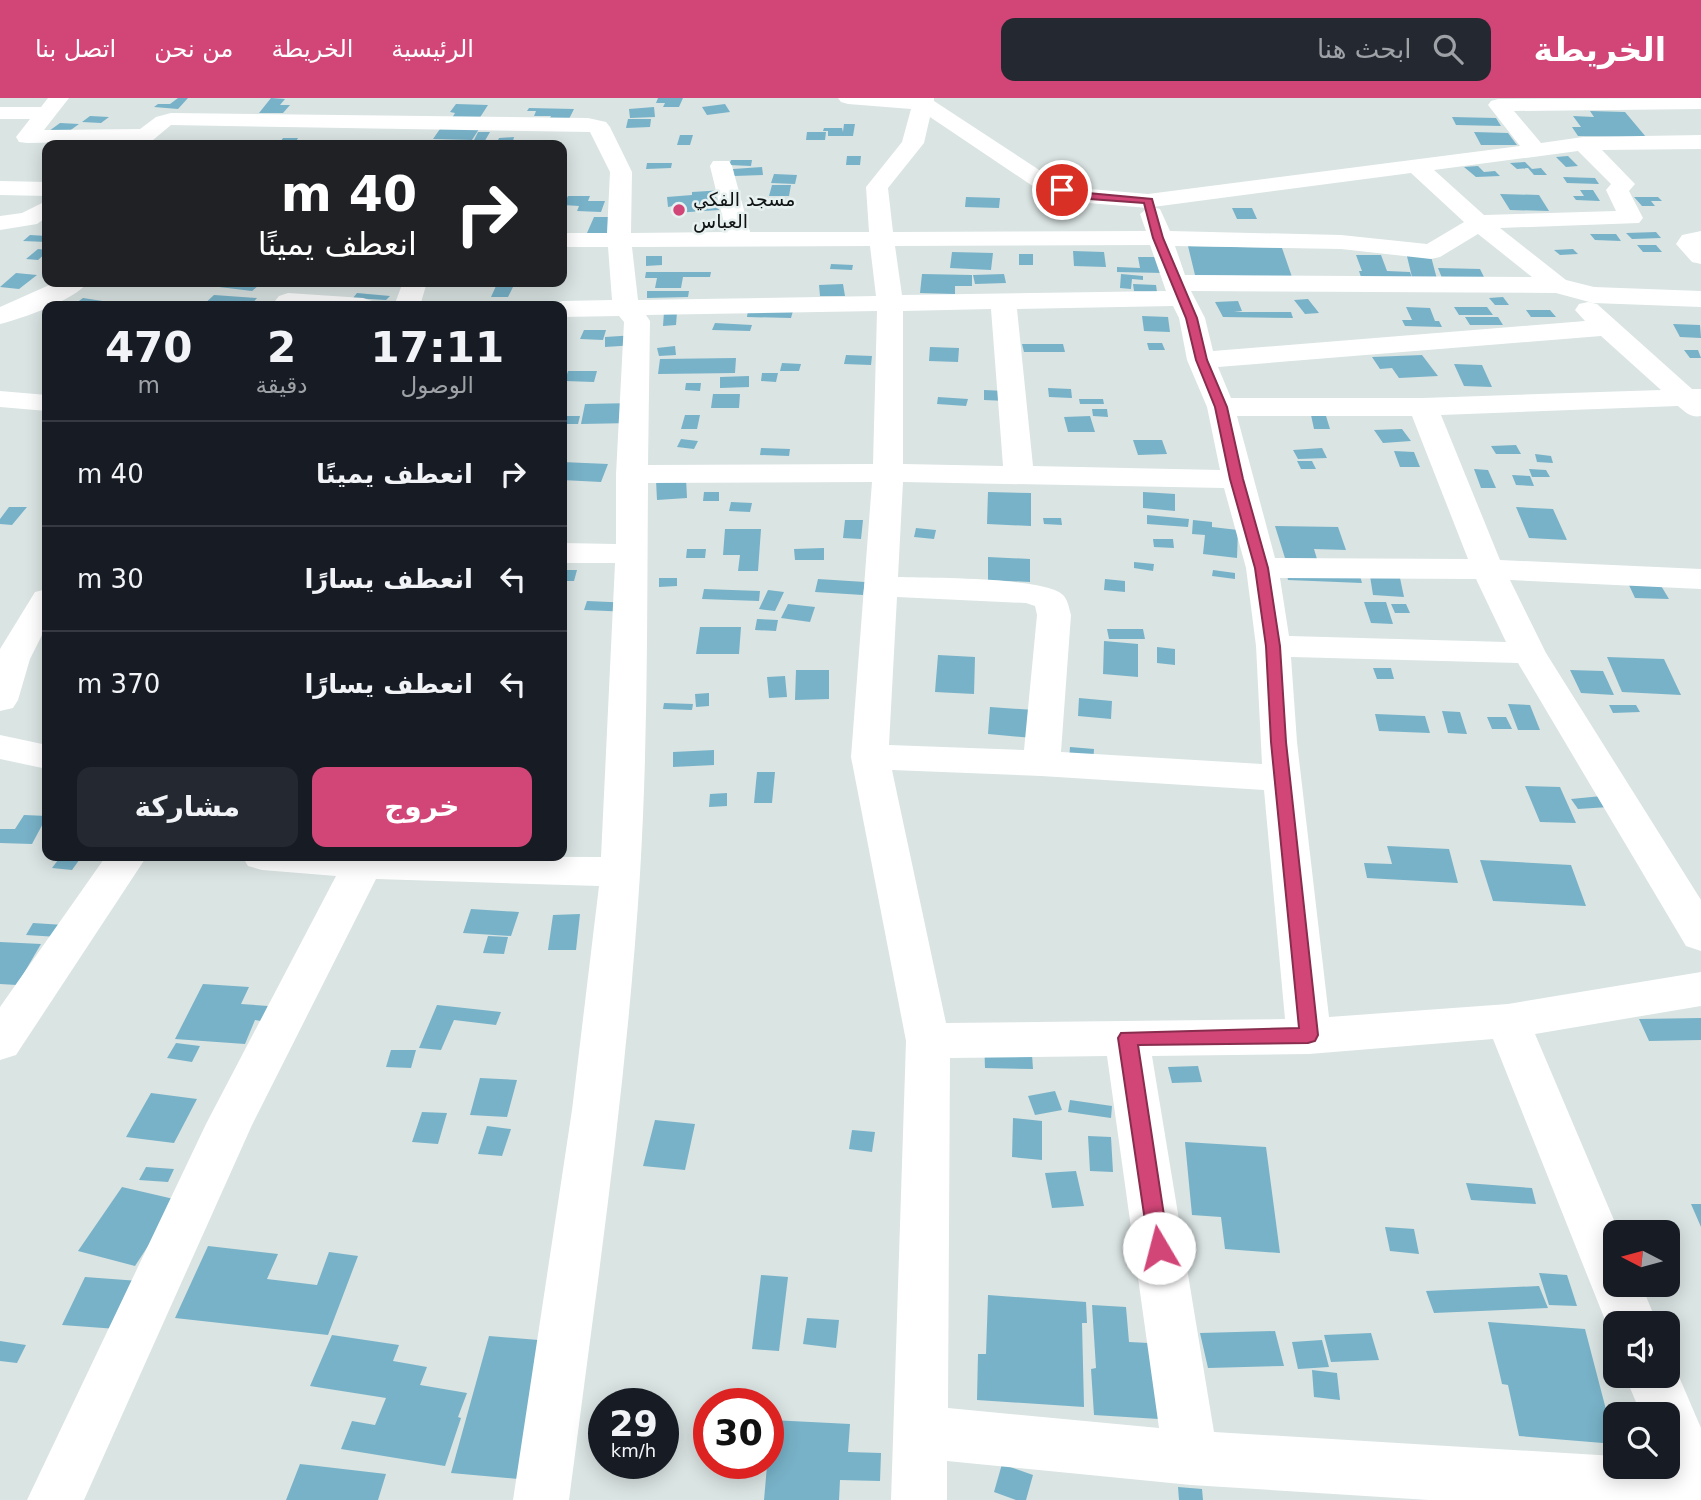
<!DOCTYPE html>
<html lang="ar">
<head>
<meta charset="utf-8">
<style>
  :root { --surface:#171b24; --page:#242831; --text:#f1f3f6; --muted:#9ea1a6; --line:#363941; --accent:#d14577 }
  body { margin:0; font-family:"DejaVu Sans","Noto Naskh Arabic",sans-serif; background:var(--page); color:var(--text); direction:rtl; height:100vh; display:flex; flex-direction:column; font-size:26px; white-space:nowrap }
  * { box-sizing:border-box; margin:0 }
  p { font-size:23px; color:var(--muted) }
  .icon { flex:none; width:38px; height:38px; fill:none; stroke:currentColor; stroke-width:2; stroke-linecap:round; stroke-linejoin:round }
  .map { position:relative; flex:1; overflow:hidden; direction:ltr }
  .details { position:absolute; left:42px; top:203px; width:525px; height:560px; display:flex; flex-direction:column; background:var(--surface); border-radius:14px; box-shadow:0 4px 18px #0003; direction:rtl }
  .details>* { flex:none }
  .guide { position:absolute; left:42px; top:42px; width:525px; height:147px; border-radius:14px; box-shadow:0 4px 18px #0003; direction:rtl; background:#202124; color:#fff; overflow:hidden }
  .needle { width:46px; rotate:276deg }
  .fabs { position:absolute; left:1603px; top:1122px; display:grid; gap:14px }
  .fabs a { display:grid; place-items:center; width:77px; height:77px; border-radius:14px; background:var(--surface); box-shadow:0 4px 18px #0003; font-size:35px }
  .speed { position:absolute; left:588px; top:1290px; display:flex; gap:14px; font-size:35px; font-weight:700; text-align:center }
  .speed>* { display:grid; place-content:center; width:91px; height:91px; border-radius:50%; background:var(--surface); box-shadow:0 4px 18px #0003; line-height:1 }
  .speed small { font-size:18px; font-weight:400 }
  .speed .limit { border:10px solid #d22; background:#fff; color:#111 }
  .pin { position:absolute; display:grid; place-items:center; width:60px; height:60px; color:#fff; margin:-30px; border:4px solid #fff; border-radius:50%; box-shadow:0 2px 7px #0007 }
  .me { position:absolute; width:77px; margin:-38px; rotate:352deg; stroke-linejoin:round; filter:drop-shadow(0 0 5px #0008) }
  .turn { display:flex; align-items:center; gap:24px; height:147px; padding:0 35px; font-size:32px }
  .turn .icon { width:91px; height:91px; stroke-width:2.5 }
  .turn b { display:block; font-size:49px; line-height:60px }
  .eta { display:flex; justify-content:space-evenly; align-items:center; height:119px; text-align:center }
  .eta b { font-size:42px; font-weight:600; line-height:49px }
  .primary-button { display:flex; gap:14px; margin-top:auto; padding:14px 35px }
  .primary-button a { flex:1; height:80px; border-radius:14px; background:var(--accent); color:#fff; font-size:28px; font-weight:600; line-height:80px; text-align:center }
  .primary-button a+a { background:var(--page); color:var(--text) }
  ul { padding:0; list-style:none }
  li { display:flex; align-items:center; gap:21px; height:105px; padding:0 35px; border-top:2px solid var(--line) }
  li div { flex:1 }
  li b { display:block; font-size:26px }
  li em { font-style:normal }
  header { display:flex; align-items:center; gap:42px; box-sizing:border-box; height:98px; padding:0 35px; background:var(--accent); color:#fff }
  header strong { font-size:33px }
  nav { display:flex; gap:38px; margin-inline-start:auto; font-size:24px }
  .search { width:490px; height:63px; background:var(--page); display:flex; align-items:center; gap:18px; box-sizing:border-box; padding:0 24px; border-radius:14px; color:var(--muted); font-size:26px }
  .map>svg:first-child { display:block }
  .building { fill:#78b2c8 }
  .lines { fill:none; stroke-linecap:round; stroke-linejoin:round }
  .street { fill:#fff; fill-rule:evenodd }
  .route { fill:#d14577; stroke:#882d4d; stroke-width:2 }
  .poi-dot { fill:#d14577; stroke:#e7f2f0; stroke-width:2.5 }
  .labels { text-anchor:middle; stroke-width:5; stroke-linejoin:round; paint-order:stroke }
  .far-poi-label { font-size:19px; fill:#101313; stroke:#e7f2f0; text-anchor:start }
</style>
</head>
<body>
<header>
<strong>الخريطة</strong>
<div class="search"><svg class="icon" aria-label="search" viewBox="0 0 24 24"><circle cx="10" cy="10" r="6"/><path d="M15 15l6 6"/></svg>ابحث هنا</div>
<nav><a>الرئيسية</a><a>الخريطة</a><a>من نحن</a><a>اتصل بنا</a></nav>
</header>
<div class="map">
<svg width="1701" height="1402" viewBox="0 0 1701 1402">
  <rect width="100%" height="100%" fill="#dae4e3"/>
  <!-- building -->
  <path class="building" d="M178,0H188L178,11L154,9L158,6H170Z
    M271,0L285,1L280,7H290L283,15H259Z
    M658,0H683L679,9H663L665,5H656Z
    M456,6L488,7L479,21L452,20L455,15L450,14Z
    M725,6L730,14L707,17L702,9Z
    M654,9L655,19L630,20L629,11Z
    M529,10L574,11L569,21L550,20L551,18H534L536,13H527Z
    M1590,13L1625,14L1646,39L1578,38L1572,29H1581L1573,18L1594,19Z
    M90,18L109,19L101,25L82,24Z
    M1452,19L1496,20L1501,28L1456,27Z
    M628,21H651L650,29L626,30Z
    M60,25L79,26L68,34L49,33Z
    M844,26H855L853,38H828V33H823L824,30H842L843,34Z
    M442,28L479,31L472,42L433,41Z
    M478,34H490L483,46H472Z
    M807,34H826L825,42H806Z
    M1474,34L1508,35L1517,47H1481Z
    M680,37H693L690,47H677Z
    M514,39L512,47H496L499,40Z
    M283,40H298L294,47H278Z
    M847,58H861L860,67H846Z
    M1568,58L1578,68L1566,69L1556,59Z
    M731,62H752L751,68L729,67Z
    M1525,64L1532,71L1541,70L1547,77H1534L1528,70L1517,71L1510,65Z
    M647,65H672L671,70L646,71Z
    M1478,68L1484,74L1495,73L1500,78L1476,79L1464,69Z
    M762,69L763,77L734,78L733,71Z
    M774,76L797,77L795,86L771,85Z
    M1563,79L1595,80L1599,86L1567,85Z
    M772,87H791L789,98H769Z
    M724,92V95H715L719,112L674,115L673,108L668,109L667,99L692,97V94Z
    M1580,92H1593L1600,103L1576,102L1573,98H1584Z
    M1500,96L1539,97L1549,113L1510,112Z
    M568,98H590L588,103H605L601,114L577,113L579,108L563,107Z
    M966,99L1000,100L999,110L965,109Z
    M1634,99H1658L1662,103H1651L1655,108H1642Z
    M1043,101L1058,102L1059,112H1043Z
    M1232,110H1252L1257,121H1237Z
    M594,119H619L612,135H587Z
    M1656,134L1661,140L1632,141L1626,135Z
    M1590,136H1616L1621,143L1595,142Z
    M30,137L47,138V144L23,143Z
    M1637,147H1656L1662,154H1643Z
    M1188,148L1282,150L1292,179L1195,177Z
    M1405,150L1429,151L1437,181L1412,179Z
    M38,151L47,152V154L38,162L26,161Z
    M1573,151L1578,156L1560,157L1554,152Z
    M1073,153L1104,154L1106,169L1074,168Z
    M952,154L993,155L991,172L950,170Z
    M1019,156H1033V167H1019Z
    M1356,157H1381L1387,173L1410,174L1412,180L1361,179L1359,173H1362Z
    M646,158H662V167L646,168Z
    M1138,159H1160L1163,175L1117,174V169L1140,170Z
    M831,166L853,167L852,172L830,171Z
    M1438,170L1480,171L1485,181L1442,180Z
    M646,174H711L710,179H683L681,190H655L657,180H645Z
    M16,175L37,177L19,191L0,189Z
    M922,176L972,177V188H955V196L920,195Z
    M1004,176L1006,185L975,186L973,177Z
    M1121,176L1143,178V182L1132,181L1131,191L1120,190Z
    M216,184H263L252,193L211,188Z
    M843,186L845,198H820L819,187Z
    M1133,186L1156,187L1157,194L1134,193Z
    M496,188L513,189L508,199H491Z
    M647,193H689L688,199L647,200Z
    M357,195L390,198L386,202L353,200Z
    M214,197L257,200L250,208H202Z
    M1503,199L1509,207H1495L1489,200Z
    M83,200L122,206L119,208H72Z
    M1308,201L1319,215L1305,216L1294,202Z
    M1238,203L1242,213L1234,214H1291L1293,220L1223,219L1215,204Z
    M1406,209L1430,210L1435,223H1439L1442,229L1405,228L1402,222H1412Z
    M1454,209H1487L1493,217H1459Z
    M748,212L793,213L791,220L747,219Z
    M1526,212H1550L1556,219H1531Z
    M664,214H677L676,227L663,228Z
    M1142,218L1168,219L1170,234L1144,233Z
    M1465,219H1498L1503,227H1470Z
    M715,225L752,227L750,233L712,232Z
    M1673,226L1700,227L1701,240L1680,239Z
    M584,232H606L603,242L580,241Z
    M636,237V247L605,249V239Z
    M1147,245H1162L1165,252H1149Z
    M1022,246H1063L1065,254H1024Z
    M675,248L676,257L659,258L657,250Z
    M930,249L959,250L958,264L929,263Z
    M1684,252H1698L1701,260H1690Z
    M846,257L872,258L871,267L844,266Z
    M1422,257L1438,278L1399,280L1392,270L1380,271L1372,259Z
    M736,260L735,275L658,276L660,261Z
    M782,265L801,266L799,273H780Z
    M1454,266L1482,267L1492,289L1464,288Z
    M568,273H597L594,284L565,283Z
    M762,275H778L776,284L761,283Z
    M749,278V289L720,290V279Z
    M686,285H701L700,293L685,292Z
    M1048,290L1071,291L1072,300L1049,299Z
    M984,292L1006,293L1007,303L984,302Z
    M713,296H740L739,310H711Z
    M938,299L968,301L966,308L937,306Z
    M1079,301H1103L1104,306H1080Z
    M634,305L632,325L581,326L585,306Z
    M1092,311H1107L1108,319L1093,318Z
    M685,317H700L697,331H681Z
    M1311,317L1326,318L1330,331H1314Z
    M562,318H580L578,326H562Z
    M1090,318L1095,334H1068L1064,319Z
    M1402,331L1411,343L1383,345L1374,332Z
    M681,341L698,343L694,351L677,349Z
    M1133,342H1162L1167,356L1138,357Z
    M1516,347L1521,356H1496L1491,348Z
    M761,350L790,351L789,358L760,357Z
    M1322,350L1327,360L1298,361L1293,352Z
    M1394,353L1414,354L1420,369H1400Z
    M1535,356L1551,358L1553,365L1537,364Z
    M1297,363H1312L1316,371H1301Z
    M562,364L608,366L601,384L562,382Z
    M1474,371L1488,372L1496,390H1481Z
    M1529,371L1546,372L1550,379H1532Z
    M1512,377L1530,378L1534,388L1516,387Z
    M686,380L687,400L657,402L656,382Z
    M704,394H719V403H703Z
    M988,394L1031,395V428L987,426Z
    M1143,394L1175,396V413L1143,410Z
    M731,404L752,405L750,414L729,413Z
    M9,409H27L12,427L0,426V421Z
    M1516,409L1553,411L1567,442L1529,440Z
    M1147,417L1189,421L1188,429L1147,426Z
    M1043,420H1061L1062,427L1044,426Z
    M845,422H863L861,441L843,440Z
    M1193,422L1212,424V429L1238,432L1237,460L1203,456L1205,437L1192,436Z
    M1275,428L1338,429L1346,452L1314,451L1317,461L1285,460Z
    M916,430L936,432L934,441L914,439Z
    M725,431H761L758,473H738L740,457H723Z
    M1153,441H1173L1174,450L1154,449Z
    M824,450V462H795L794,451Z
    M687,451H706L705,460H686Z
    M988,459L1030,461V484L988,482Z
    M1134,464L1154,466L1153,473L1134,470Z
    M1284,464L1357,467L1362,485L1288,482Z
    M562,472H577L574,483H562Z
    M1213,472L1235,475V481L1212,478Z
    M1370,478L1400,480L1404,499L1373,497Z
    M659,480H677V488L659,489Z
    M818,481L865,484L863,497L815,494Z
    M1105,481L1125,483V494L1104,492Z
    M1628,485L1660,486L1669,501L1635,500Z
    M704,491L760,493L759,503L702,501Z
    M768,492L784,494L775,513L759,511Z
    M587,503L633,505L631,514L584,512Z
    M1364,504H1386L1393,526L1371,525Z
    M788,506L815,509L810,524L781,520Z
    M1391,506H1406L1410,515H1395Z
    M757,521L778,522L776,533L755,532Z
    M700,529H741L739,556H696Z
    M1107,531H1143L1145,541H1109Z
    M1104,543L1138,546V579L1103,576Z
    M1157,549L1175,551V567L1157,565Z
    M938,557L975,559L974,596L935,594Z
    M1607,559L1664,561L1681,597L1622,594Z
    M1373,570H1391L1394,581H1377Z
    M796,572H829V601L795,602Z
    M1570,572L1603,573L1614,597L1581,595Z
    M785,578L787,599L769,600L767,579Z
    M709,595V608L696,609L695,596Z
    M1079,600L1112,603L1111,621L1078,618Z
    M664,605L693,606L692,612L663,611Z
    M1508,606L1530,607L1540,632H1518Z
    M1609,607H1636L1640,614L1613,615Z
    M990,609L1034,612L1033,640L988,636Z
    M1442,613L1460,614L1467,636L1448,635Z
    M1375,616L1425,618L1430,635L1379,633Z
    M1487,619H1506L1512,631H1492Z
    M1070,649L1094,651L1093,665L1069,663Z
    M714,652V667L673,669V654Z
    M757,674H775L772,705H754Z
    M1525,688L1560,689L1576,725L1540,724Z
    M727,695V708L709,709L710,696Z
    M1602,698L1609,709L1578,711L1571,701Z
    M24,717L47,718L32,746L0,745V731H15Z
    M1387,748L1449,751L1458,785L1367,780L1364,765L1392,766Z
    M61,758H82L72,772L52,770Z
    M1480,762L1571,767L1586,808L1493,803Z
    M471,811L519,814L511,838L463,835Z
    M580,816L576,852H548L553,817Z
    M33,825L64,827L58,839L26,837Z
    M488,838L508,839L504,856L483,855Z
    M0,844L41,846L17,887L0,886Z
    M203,886L249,889L241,906L268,908L261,923L255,922L245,946L175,941Z
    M437,907L501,914L496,927L454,922L441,952L419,950Z
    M1701,920V942L1649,943L1639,921Z
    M984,941L1031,942L1033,971L985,970Z
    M176,945L200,948L192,964L167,960Z
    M391,952H416L411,970L386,969Z
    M1198,968L1202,984L1172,985L1168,969Z
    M480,980L517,982L507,1019L470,1017Z
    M1055,993L1062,1012L1035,1017L1028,998Z
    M151,995L197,1001L174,1045L126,1039Z
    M1070,1002L1112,1008L1111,1020L1068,1014Z
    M422,1014L447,1015L438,1046L412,1044Z
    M1013,1020L1042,1023V1062L1012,1059Z
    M655,1022L695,1026L685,1072L643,1068Z
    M487,1028L511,1031L502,1058L478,1056Z
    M852,1032L875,1034L872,1054L849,1051Z
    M1088,1038L1111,1039L1113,1074L1090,1073Z
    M1185,1044L1266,1049L1280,1155L1225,1151L1221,1119L1192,1117Z
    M146,1069L174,1071L168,1084L139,1082Z
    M1076,1073L1084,1108L1052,1110L1045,1075Z
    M1466,1085L1532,1090L1536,1106L1471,1102Z
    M122,1089L178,1102L135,1168L78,1153Z
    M1691,1106H1701V1129Z
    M1385,1129L1414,1131L1419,1156L1390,1153Z
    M208,1148L278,1156L267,1181L317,1187L329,1154L358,1158L328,1237L175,1220Z
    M1539,1175L1567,1177L1577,1208L1549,1207Z
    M761,1177L788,1179L779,1253L752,1251Z
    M85,1179L139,1183L117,1231L62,1227Z
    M1539,1188L1548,1210L1434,1215L1426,1193Z
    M988,1197L1086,1204L1087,1225H1082L1084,1309L977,1302L978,1256H986Z
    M1092,1207L1126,1209L1129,1244L1169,1246L1175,1322L1094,1317L1091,1271L1096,1270Z
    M807,1220L839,1222L836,1250L803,1246Z
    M1488,1224L1585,1231L1615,1346L1519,1338L1508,1287L1502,1286Z
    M1275,1233L1284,1268L1208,1270L1200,1235Z
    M1371,1235L1379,1262L1331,1264L1324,1237Z
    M332,1237L399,1247L393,1263L427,1269L420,1287L467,1295L458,1319L461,1320L445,1368L341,1351L352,1323L375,1327L386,1300L310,1288Z
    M489,1238L551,1243L518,1381L451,1375Z
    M1322,1242L1329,1269L1298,1271L1292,1244Z
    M0,1243L26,1247L17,1265L0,1263Z
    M1312,1272L1337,1275L1340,1302L1314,1299Z
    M771,1322L850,1326L848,1354L881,1355L880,1383L840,1382L839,1402H764Z
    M300,1366L386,1376L378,1402H286Z
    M1002,1366L1033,1377L1026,1402H1016L994,1394Z
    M1178,1389L1202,1391L1203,1402H1179Z"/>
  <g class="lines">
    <!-- street -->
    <path class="street" d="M48,0H69L44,32L140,31L156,19L171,15L588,20L606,24L610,29L632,74L631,135L726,134L710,68L713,63H729L732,68L750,134H869L866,89L902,44L911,11L848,6L841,4L838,0H934V3L1056,83L1078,90L1148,96L1520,48L1488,7L1491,3L1498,1L1701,0V11L1514,13L1541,45L1583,39L1701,37V51L1602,52L1635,86L1629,93L1643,120L1639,125L1500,130L1566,182L1594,189L1701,193V209L1593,205L1556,195L1191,193L1205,220L1213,253L1585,223L1575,212L1579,206L1588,204L1597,206L1692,291H1701V318C1691,320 1685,314 1678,308L1441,317L1500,462L1701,471V491L1510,482L1546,555L1701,802V853L1686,848L1518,565L1291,559L1297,644L1329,919L1508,906L1701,874V908L1535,936L1619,1134H1615V1186H1641L1657,1225H1615V1243L1613,1242L1493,941L1309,956L1152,958L1214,1334L1615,1358V1368H1668V1316H1641L1625,1278H1668V1259L1671,1260L1701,1330V1402H1429L1191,1387L947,1363V1402H891L906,943L851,659L872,384L648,385C647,515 648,646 640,776C627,986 596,1194 569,1402H513L572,1012L599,788L376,781L252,1027L84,1402H27L206,1026L336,778L262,772L248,768L242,758L601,759L615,465H562V445L616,446V376L624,224L619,218L562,219V208H551L562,203L612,202L608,149H562V135H607L610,74L590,34L171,27L153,42L145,43L27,45L19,44L16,39L30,21H0V9H41ZM930,19L1040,93L1076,104L1148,110L1140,116L1146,133L893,134L888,90L924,45ZM1578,53L1611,86L1606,92L1616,113L1484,117L1434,72ZM1411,75L1464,124L1427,146L1341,137L1170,133L1160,111L1153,109ZM1478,136L1532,179L1185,177L1175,148L1341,151L1431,161L1440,159ZM1150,147L1166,193L902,197L895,148ZM870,148L876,198L638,202L632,149ZM1173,208L1179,220L1187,262L1207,309L1220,372L1033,368L1017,211ZM991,211L1003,368L903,366V213ZM877,213L873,366L648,367L650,223L646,217ZM1601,238L1661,292L1423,300H1231L1218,269ZM1237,318H1412L1468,461L1275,460ZM903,384L1224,390L1246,470L1256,548L1262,666L1061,654L1071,517C1069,510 1068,502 1063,497C1046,479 928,480 898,479ZM1280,480L1476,481L1506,544L1289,538ZM897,499L1026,505L1035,508L1037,517L1024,652L889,647ZM892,672L1041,678L1264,692L1285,921L946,925ZM1107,958L1159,1330L948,1310L950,960Z
      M0,83L47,84V98L0,97Z
      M42,105L47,106V119L37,126L0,132V118L22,115Z
      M1701,133V166L1692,164L1676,146L1682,137Z
      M56,184H88C75,202 21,221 0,226V209Z
      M403,184H427L420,208H394Z
      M288,195L363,200L372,203L376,208H279L275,203L279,198Z
      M0,293L47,297V313L0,309Z
      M47,491V527L30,561L18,602L13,610L0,613V551L35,494Z
      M0,637L47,647V671L0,661Z
      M106,758H147L16,957L0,962V909Z"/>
  </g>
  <!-- route -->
  <path class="route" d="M1062,89L1077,94L1152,101L1163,140L1197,220L1207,262L1227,309L1243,381L1268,470L1280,548L1286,644L1318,937L1315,943L1308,945L1138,947L1169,1150L1166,1157L1159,1159L1152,1157L1149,1150L1118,940L1121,935L1299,930L1271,644L1266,548L1255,470L1230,381L1215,309L1196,262L1186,220L1153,140L1144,105L1076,100L1059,94L1057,92Z"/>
  <!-- markers -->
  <circle class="poi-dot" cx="679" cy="112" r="7"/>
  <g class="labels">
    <!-- far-poi labels -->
    <g class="far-poi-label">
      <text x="693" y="108">مسجد الفكي<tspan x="693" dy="22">العباس</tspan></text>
    </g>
  </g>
</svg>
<div class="fabs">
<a><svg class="needle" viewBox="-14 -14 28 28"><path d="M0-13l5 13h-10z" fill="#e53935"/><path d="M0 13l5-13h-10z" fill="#9ea1a6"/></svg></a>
<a><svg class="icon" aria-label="sound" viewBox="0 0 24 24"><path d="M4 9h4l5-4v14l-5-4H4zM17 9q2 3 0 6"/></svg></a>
<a><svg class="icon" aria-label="search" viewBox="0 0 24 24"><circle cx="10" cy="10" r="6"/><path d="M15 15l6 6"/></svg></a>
</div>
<div class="speed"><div>29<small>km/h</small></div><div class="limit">30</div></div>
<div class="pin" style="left:1062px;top:92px;background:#d93025"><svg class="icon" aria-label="arrive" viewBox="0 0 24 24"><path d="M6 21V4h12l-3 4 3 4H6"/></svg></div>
<svg class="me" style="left:1159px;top:1150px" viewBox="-20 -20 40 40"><circle r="19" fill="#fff"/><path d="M0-13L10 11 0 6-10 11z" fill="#d14577"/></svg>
<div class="guide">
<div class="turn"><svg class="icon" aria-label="right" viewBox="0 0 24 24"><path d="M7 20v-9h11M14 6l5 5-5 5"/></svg><div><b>40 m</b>انعطف يمينًا</div></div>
</div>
<section class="details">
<div class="eta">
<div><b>17:11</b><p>الوصول</p></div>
<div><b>2</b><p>دقيقة</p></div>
<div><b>470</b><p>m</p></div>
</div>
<ul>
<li><svg class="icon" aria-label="right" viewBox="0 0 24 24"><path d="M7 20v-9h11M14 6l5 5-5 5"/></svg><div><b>انعطف يمينًا</b></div><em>40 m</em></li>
<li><svg class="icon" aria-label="left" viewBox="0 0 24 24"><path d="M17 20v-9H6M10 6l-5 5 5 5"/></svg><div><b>انعطف يسارًا</b></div><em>30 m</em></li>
<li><svg class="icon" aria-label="left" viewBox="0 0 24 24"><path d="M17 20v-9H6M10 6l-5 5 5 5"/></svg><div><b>انعطف يسارًا</b></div><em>370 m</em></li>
</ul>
<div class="primary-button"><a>خروج</a><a>مشاركة</a></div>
</section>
</div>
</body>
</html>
